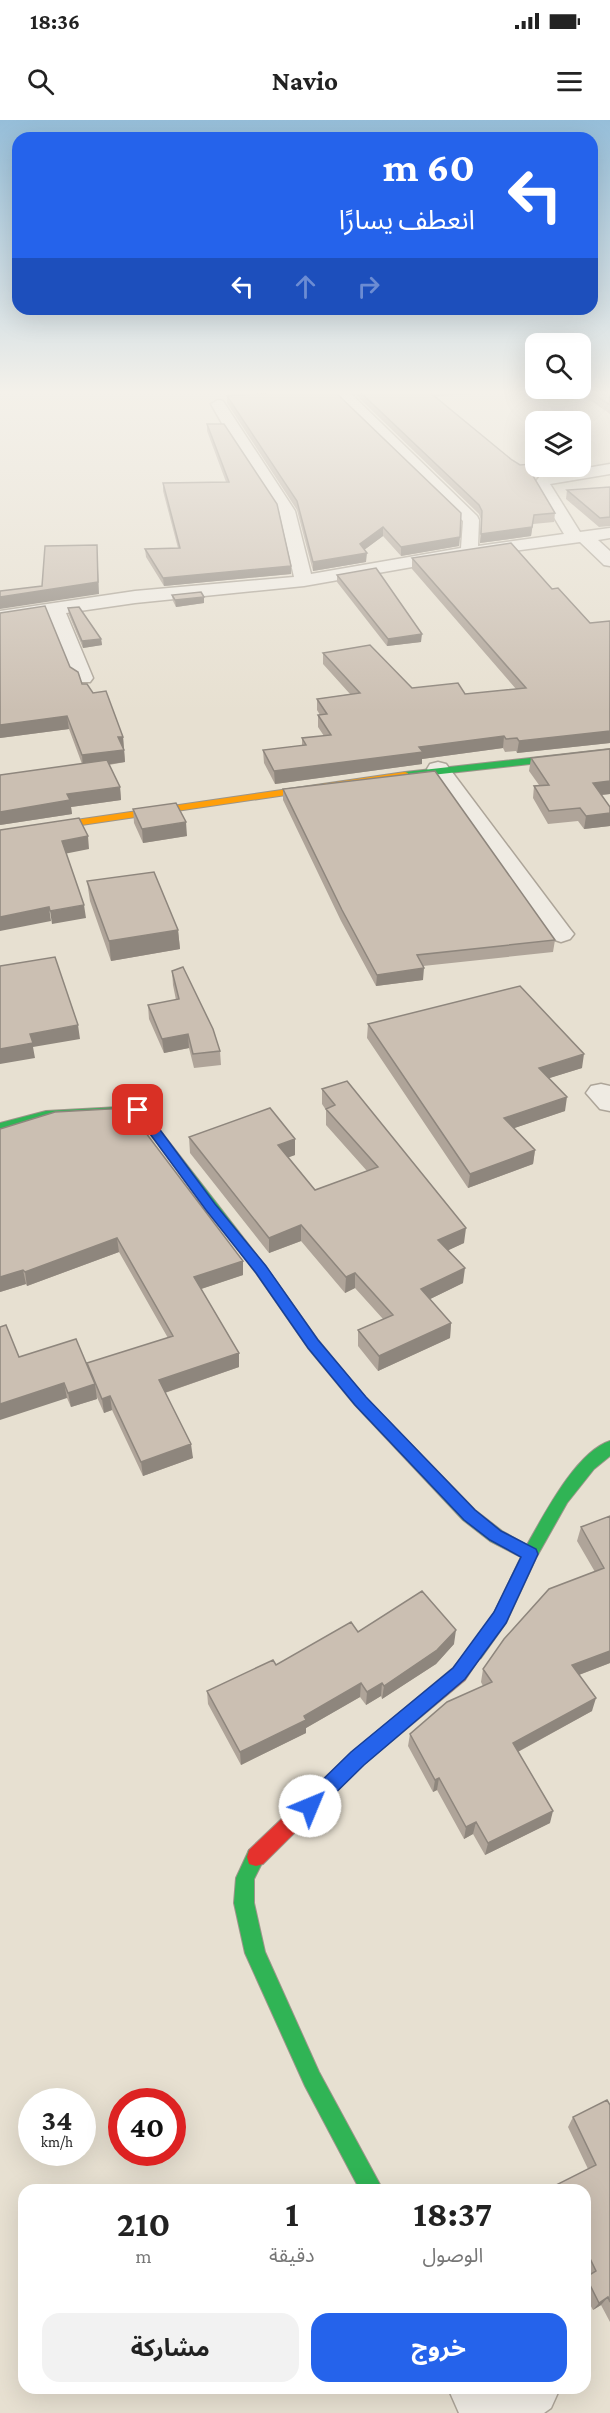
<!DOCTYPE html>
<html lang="ar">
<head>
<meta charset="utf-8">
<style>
  :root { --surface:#fff; --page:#f2f2f2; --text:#222; --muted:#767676; --accent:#2563eb }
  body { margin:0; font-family:"Crimson Pro","Noto Sans Arabic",serif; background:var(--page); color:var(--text); direction:rtl; height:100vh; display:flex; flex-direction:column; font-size:22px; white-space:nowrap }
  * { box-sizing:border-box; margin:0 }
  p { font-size:20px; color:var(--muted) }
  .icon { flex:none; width:33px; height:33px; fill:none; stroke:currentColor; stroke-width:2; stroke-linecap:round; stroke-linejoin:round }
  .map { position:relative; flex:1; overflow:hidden; direction:ltr }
  .panel { position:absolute; left:18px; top:2064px; width:573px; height:210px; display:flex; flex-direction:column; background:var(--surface); border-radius:18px; box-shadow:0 6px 24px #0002; direction:rtl }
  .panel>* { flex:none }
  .guide { position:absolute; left:12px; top:12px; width:586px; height:183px; border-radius:18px; box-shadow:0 6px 24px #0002; direction:rtl; background:#2563eb; color:#fff; overflow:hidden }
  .buttons { position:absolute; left:525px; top:213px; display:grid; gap:12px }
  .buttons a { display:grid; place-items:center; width:66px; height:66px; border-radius:12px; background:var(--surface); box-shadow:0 6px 24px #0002; font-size:30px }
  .speed { position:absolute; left:18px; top:1968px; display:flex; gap:12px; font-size:30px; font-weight:700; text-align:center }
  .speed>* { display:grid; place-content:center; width:78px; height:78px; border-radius:50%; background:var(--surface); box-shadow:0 6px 24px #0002; line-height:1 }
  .speed small { font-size:15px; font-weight:400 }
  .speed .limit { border:9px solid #d22; background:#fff; color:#111 }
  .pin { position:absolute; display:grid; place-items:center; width:51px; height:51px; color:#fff; margin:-26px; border-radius:12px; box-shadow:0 3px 9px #0006 }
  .me { position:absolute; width:66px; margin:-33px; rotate:45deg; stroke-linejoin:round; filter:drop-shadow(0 0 4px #0008) }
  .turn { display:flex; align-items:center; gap:21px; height:126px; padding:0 24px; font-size:27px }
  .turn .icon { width:78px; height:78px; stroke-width:2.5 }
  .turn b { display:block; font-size:42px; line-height:51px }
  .lanes { display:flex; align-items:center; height:57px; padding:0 24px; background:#0003; justify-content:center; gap:30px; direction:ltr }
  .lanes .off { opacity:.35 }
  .eta { display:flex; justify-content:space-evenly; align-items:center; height:102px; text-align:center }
  .eta b { font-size:36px; font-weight:700; line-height:42px }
  .button { display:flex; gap:12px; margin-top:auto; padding:12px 24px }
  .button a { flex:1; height:69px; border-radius:18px; background:var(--accent); color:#fff; font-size:24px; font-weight:700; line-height:69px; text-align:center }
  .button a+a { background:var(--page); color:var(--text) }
  .status { display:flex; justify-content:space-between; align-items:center; height:42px; padding:0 30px; background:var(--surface); direction:ltr }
  .status svg { height:16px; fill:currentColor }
  header { display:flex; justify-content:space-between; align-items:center; height:78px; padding:0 24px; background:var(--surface); font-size:27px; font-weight:700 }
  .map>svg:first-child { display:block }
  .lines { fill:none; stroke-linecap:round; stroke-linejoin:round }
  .street-casing { stroke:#ada599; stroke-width:3 }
  .fast-casing { stroke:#9c958a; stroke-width:2 }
  .slow-casing { stroke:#9c958a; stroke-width:2 }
  .jam-casing { stroke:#9c958a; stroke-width:2 }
  .street { fill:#efebe3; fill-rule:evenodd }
  .fast { fill:#30b455; fill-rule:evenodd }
  .slow { fill:#ff9f0a; fill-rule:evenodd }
  .jam { fill:#e5322d; fill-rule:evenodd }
  .wall { fill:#afa499 }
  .shaded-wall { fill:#8e867d }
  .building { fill:#cbbfb2; stroke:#8e867d; stroke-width:1.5 }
  .route { fill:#2563eb; stroke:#184099; stroke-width:1.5 }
</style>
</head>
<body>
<div class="status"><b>18:36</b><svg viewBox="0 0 49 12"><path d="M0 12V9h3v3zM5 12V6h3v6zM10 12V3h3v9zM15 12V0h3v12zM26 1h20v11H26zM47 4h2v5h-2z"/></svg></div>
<header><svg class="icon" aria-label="menu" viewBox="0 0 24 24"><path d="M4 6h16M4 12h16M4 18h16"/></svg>Navio<svg class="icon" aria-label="search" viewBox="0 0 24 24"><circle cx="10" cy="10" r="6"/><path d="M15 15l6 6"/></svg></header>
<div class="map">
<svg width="610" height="2293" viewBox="0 0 610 2293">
  <rect width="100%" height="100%" fill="#e7e0d1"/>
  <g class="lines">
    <defs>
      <path id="street" d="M334,271H348L477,396L479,400L478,426L564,414L534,364L540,356L610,344V354L550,364L580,412L610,408V418L598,420L610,431V446L604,445L580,422L469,437L304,466L135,483L66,493L93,558L90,562H76L73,558L48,495L0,503V491L135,471L294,457L279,391L231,319L211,284L218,280L223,281L295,391L311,454L461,428L463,401L335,276Z
        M438,642L446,644L570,809L574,814L570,819L561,822L552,819L427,649L430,644Z
        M601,964L610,966V991L600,989L586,973L591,966Z
        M448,2268H560L551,2288L544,2293H459Z"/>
      <path id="fast" d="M610,629V635L405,658L400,655L405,652Z
        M138,986L142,987L266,1147L318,1220L365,1277L475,1390L502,1411L527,1425C544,1395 576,1332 610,1321V1336L594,1349L567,1383L536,1438L506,1503L481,1538L475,1541L469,1538L467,1533L494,1493L521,1437L490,1421L463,1400L355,1285L308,1228L256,1153L135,994L46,999L0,1011V1003L46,991Z
        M256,1728L263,1730L265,1737L254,1759V1783L265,1832L319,1952L383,2070H360L305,1966L245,1833L234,1783L236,1758L249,1730Z"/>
      <path id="slow" d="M405,652L408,653V657L0,717V711Z"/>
      <path id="jam" d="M475,1525L481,1528L483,1533L465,1560L363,1645L263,1744L256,1746L249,1744L247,1737L249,1730L351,1633L453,1548L469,1528Z"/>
    </defs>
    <!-- street casing -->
    <use href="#street" class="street-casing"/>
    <!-- fast casing -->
    <use href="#fast" class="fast-casing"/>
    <!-- slow casing -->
    <use href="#slow" class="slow-casing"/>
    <!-- jam casing -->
    <use href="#jam" class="jam-casing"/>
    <!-- street -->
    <use href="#street" class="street"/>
    <!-- fast -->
    <use href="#fast" class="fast"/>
    <!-- slow -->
    <use href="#slow" class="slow"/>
    <!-- jam -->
    <use href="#jam" class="jam"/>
  </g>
  <!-- wall -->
  <path class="wall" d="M280,271H334L461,393L459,426L401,436L383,416L364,430L366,442L313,451L297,390L227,283V276L280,272Z
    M353,271H540L435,276L535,359L555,393L554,402L533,404L531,416L480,423L481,400L479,394L353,272Z
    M578,271H610V294Z
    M207,304L291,454L164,466L146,437L145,429L178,428L163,371V363L226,362L207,311Z
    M610,367V406L599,407L566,379L567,370Z
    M412,438L552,469L590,503L610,501V623L517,633L516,631L505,632L503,628L422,639V644L275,664L264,643L263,630L302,626V618L324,616L318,607V595H320L317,590V579L350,574L323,544V533L412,568L465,574L516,569L412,449Z
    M337,455L421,522L387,526L337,462Z
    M172,475L204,477V483L176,487L173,481Z
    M68,488L101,519L102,525L83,528L69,495Z
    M0,493L70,547L82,564L93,573L123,617L125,642L109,645L120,667L121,680L71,687L72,694L0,705L82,644L69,609L0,618Z
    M610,629V674L601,675L610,687V706L584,709L578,701L548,704L533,678L534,666L539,665L529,651L531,638Z
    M283,669L555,820L553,832L423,846V860L376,866L341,801L283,680Z
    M133,689L187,716L143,723L134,703Z
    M87,761L178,810L180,829L111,841L90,781Z
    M172,851L220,931L221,945L194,948L189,928L164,933L149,899L148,885L176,880L173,865Z
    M368,904L582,948L549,958L565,991L514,1008L535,1030L533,1044L468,1068L367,918Z
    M322,969L464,1123L448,1130L463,1163L430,1179L451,1203L450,1218L378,1251L358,1226V1210L383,1199L355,1168L345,1173L301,1121L269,1133L190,1033L189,1017L295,1035L288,1037L315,1070L367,1051L326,1005V990L322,984Z
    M0,1009L243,1155L201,1169L239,1233V1247L165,1273L193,1338L143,1356L112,1290L104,1293L96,1275L97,1279L71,1287L67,1278L19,1237L87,1246L168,1218L119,1132L27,1166L26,1164L0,1172Z
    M610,1396V1543L579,1555L592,1591L518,1632L550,1703L485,1735L473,1714L464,1719L437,1670L433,1672L408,1626L410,1614L483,1566L481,1562L483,1549L595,1452L577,1421L581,1407Z
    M358,1512L454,1524L436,1544L382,1579L381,1576L366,1585L360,1577L306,1608V1613L241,1645L208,1584L207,1571L276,1545Z
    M610,1985V2202L601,2185L593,2190L585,2175V2159L588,2156L585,2149V2070H553L556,2065L588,2049L568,2007L573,1997Z"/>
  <!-- shaded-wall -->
  <path class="shaded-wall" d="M534,395L531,416L480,423L481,414Z
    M383,407V416L360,433V424Z
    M460,417L459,426L401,436V427Z
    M97,425L99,474L0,489V477L98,462Z
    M367,433L366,442L313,451V442Z
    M291,446V454L164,466L163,458Z
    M204,477V483L176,487L175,480Z
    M422,514L421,522L387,526L388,519Z
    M101,519L102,525L83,528L82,521Z
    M67,596L69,609L0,618V605Z
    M610,611V623L517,633L519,621Z
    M504,616L503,628L422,639V644L275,664L274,651L419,627Z
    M118,617H123L125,642L83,648L82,635Z
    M610,661V674L591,676L593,663Z
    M120,667L121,680L71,687L72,694L0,705V692L67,674Z
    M610,693V706L584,709L586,696Z
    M186,702L187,716L143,723L142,709Z
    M88,716L89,729L64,734L62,721Z
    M84,785L86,798L52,804L50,791Z
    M49,787L51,801L0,811V797Z
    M178,810L180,829L111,841L109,821Z
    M424,848L423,860L376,866L377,855Z
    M78,905L80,919L33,927L35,938L0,944V929L30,914Z
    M188,914L189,928L164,933L162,919Z
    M584,934L582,948L537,962L539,948Z
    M567,977L565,991L503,1012L504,998Z
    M295,1019V1035L279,1041L278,1025Z
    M535,1030L533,1044L468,1068L470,1054Z
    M301,1105V1121L269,1133V1118Z
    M466,1108L464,1123L436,1136L438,1120Z
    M117,1118L119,1132L27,1166L25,1152Z
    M243,1141V1155L195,1171L194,1157Z
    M465,1148L463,1163L420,1184L421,1169Z
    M23,1150L26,1164L0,1172V1157Z
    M355,1153V1168L345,1173L346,1157Z
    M451,1203L450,1218L378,1251L379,1236Z
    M239,1233V1247L161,1274L159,1260Z
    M64,1263L67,1278L0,1300V1284Z
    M95,1264L97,1279L71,1287L68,1273Z
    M110,1276L112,1290L104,1293L102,1279Z
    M191,1324L193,1338L143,1356L141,1342Z
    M456,1510L454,1524L436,1544L382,1579L384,1566Z
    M610,1531V1543L568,1559L572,1545Z
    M361,1563L360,1577L306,1608V1613L241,1645L240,1632Z
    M382,1563L381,1576L366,1585L367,1572Z
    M596,1578L592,1591L510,1636L513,1623Z
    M439,1658L437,1670L433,1672L435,1660Z
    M553,1691L550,1703L485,1735L488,1723Z
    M476,1702L473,1714L464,1719L466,1707Z
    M608,2177L601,2185L593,2190L599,2183Z"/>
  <!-- building -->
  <path class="building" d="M281,271H334L461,393L460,417L401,427L383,407L360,424L367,433L313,442L297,381L227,276L281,272Z
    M359,271H428L512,340L520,345L531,344L536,350L533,356L555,393L534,395L532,407L481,414L482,391L479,385Z
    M590,271H610V285Z
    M207,304H224L277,384L291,446L163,458L145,429L180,428L163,363L229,362Z
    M610,367V397L600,398L567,370Z
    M511,423L552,469L558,468L590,503L610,501V611L519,621L517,618L506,619L504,616L419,627L423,632L274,651L263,630L306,625L302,618L331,615L318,595L327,594L317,579L360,573L323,533L370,525L412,568L458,563L465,574L526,568L412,438Z
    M97,425L98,462L0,477V471L42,466L45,426Z
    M376,448L422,514L388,519L337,455Z
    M201,472L204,477L175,480L172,475Z
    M45,486L70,547L78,552L82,564H87L93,573L106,571L123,617H118L124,630L82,635L67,596L0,605V493Z
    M79,487L101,519L82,521L68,488Z
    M610,629V661L593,663L610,687V693L586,696L580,688L549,691L534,666L549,665L531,638Z
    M107,640L120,667L67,674L70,680L0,692V655Z
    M435,651L555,820L417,835L424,848L377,855L342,790L283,669Z
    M176,683L186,702L142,709L133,689Z
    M79,698L88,716L62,721L84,785L50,791L49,787L0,797V710Z
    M154,752L178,810L109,821L87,761Z
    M55,837L78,905L30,914L33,923L0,929V846Z
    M183,847L213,909L220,931L193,934L188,914L162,919L148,885L179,879L172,851Z
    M520,866L584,934L539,948L567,977L504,998L535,1030L470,1054L368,904Z
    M347,961L466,1108L438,1120L465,1148L421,1169L451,1203L379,1236L358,1210L393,1195L355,1153L346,1157L301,1105L269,1118L189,1017L270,988L295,1019L278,1025L315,1070L378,1047L326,989L335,985L322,969Z
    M127,988L243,1141L194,1157L239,1233L159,1260L191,1324L141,1342L110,1276L102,1279L87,1243L173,1216L117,1118L25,1152L23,1150L0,1157V1009L55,992Z
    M6,1205L19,1237L76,1219L95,1264L68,1273L64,1263L0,1284V1207Z
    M610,1396V1531L572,1545L596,1578L513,1623L553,1691L488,1723L476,1702L466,1707L439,1658L435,1660L410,1614L447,1582L492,1562L483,1549L504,1519L549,1469L604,1448L581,1407Z
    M422,1471L456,1510L437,1530L384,1566L382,1563L367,1572L361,1563L304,1596L306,1600L240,1632L207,1571L273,1540L276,1545L351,1502L358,1512Z
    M607,1980L610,1985V2182L608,2177L599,2183L586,2157L596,2151L585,2128V2070H558L556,2065L596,2045L573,1997Z"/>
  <!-- sky -->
  <linearGradient id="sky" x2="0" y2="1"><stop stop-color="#96bed9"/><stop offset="0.46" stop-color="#f4f1ea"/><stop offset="1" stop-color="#f4f1ea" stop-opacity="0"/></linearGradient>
  <rect width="610" height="592" fill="url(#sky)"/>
  <!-- route -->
  <path class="route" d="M138,986L143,987L215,1084L266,1146L318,1220L366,1277L475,1390L501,1411L536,1429L538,1434L506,1503L465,1559L364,1645L316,1692L310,1695L303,1692L300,1686L303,1679L351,1632L453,1548L494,1492L521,1437L490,1420L464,1400L355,1285L308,1228L256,1153L206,1090L134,992V987Z"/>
</svg>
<div class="buttons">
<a><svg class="icon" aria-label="search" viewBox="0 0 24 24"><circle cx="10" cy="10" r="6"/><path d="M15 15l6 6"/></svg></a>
<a><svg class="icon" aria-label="layers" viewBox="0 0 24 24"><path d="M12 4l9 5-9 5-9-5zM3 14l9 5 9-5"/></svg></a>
</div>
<div class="speed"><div>34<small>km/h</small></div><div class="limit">40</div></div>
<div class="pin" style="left:138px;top:990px;background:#d93025"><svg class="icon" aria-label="arrive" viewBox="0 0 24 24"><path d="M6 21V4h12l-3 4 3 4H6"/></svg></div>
<svg class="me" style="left:310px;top:1686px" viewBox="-20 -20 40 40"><circle r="19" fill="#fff"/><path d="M0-13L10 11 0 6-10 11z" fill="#2563eb"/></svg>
<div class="guide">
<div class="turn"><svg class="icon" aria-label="left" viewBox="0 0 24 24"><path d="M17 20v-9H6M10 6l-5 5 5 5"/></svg><div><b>60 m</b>انعطف يسارًا</div></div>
<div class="lanes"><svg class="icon" aria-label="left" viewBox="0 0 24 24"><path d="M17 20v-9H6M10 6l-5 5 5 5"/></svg><svg class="icon off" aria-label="ahead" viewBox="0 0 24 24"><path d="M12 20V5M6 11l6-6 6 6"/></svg><svg class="icon off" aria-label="right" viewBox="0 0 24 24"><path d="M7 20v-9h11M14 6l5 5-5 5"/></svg></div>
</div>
<section class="panel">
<div class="eta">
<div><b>18:37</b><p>الوصول</p></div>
<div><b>1</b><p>دقيقة</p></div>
<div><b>210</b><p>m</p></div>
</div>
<div class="button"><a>خروج</a><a>مشاركة</a></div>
</section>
</div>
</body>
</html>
